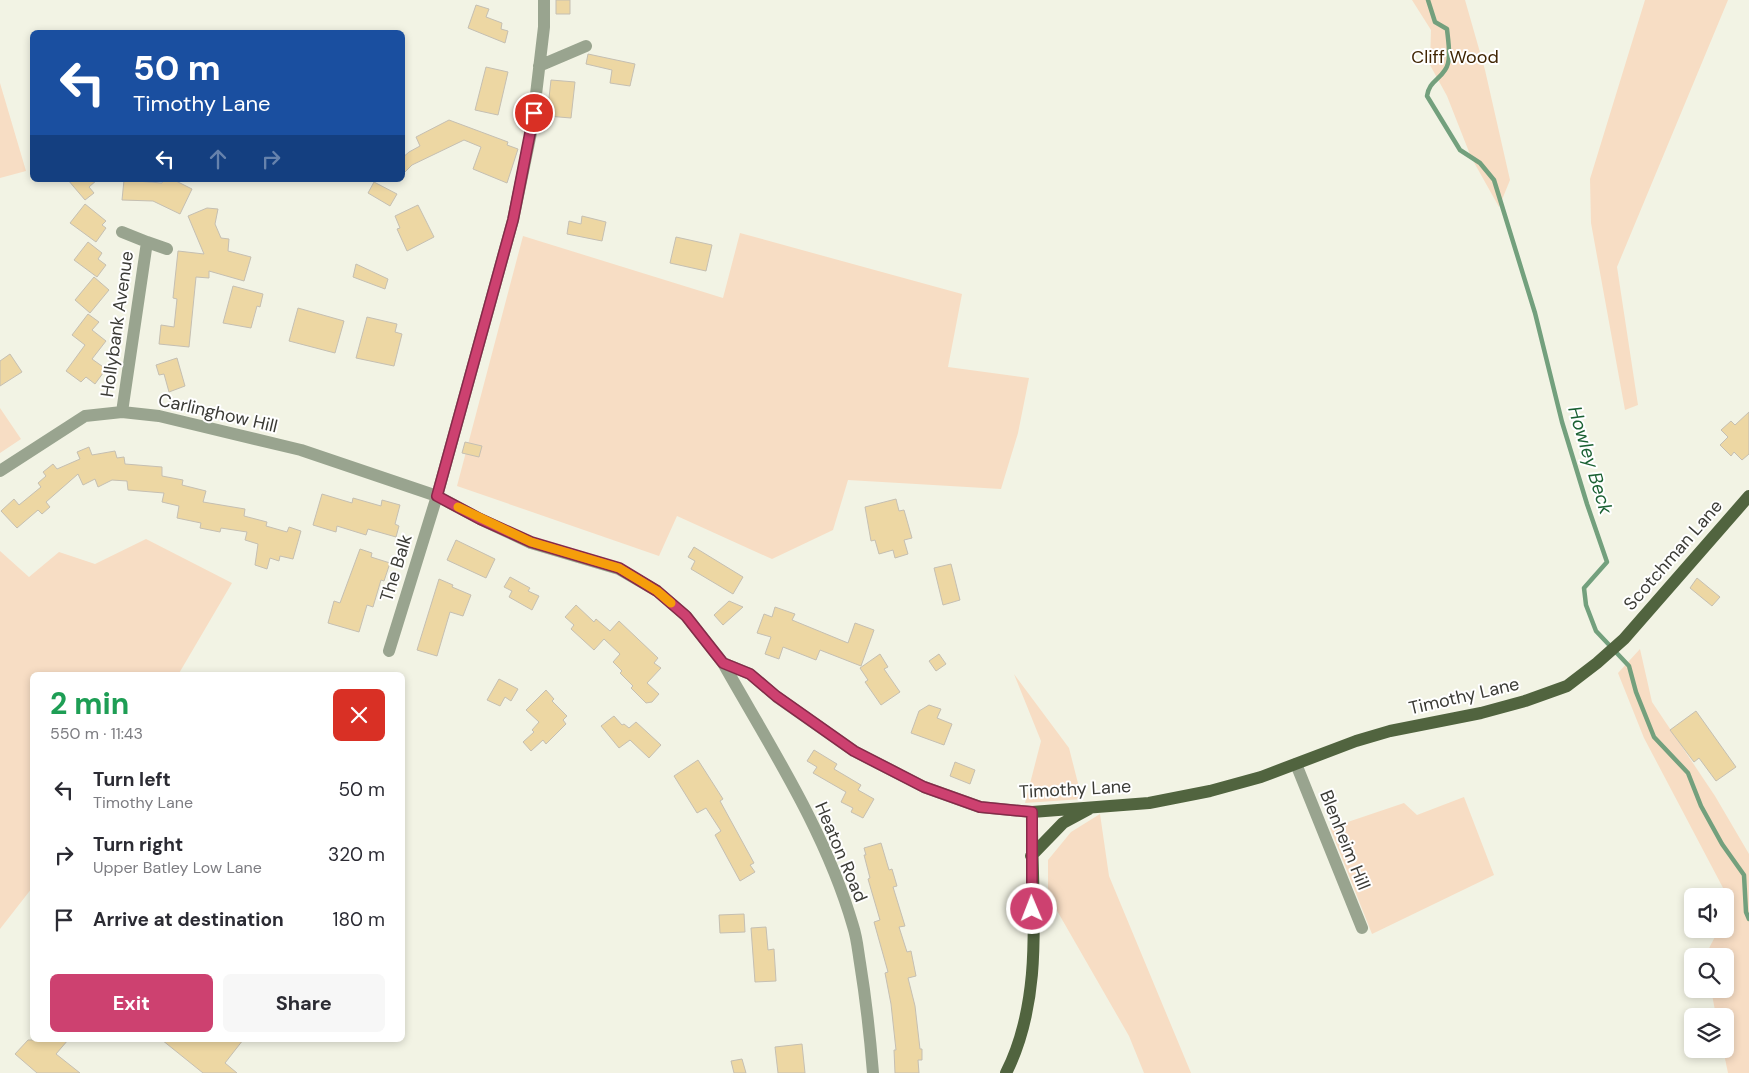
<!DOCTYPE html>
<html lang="en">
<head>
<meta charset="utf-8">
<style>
  :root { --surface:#fff; --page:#f7f7f7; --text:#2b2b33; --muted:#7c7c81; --accent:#cd4170 }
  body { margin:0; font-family:"DM Sans",sans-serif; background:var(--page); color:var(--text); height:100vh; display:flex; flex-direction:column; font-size:19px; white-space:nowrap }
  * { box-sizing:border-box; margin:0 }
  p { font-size:16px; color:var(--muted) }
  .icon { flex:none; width:28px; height:28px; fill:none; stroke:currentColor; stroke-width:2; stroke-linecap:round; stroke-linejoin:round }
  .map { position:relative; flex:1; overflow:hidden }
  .drawer { position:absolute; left:30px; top:672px; width:375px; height:370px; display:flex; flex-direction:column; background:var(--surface); border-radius:8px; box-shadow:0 2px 8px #0003 }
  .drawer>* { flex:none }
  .guide { position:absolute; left:30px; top:30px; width:375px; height:152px; border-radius:8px; box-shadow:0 2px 8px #0003; background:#1a4fa0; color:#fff; overflow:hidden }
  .tools { position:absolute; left:1684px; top:888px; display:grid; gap:10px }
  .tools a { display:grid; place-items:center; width:50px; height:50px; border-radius:8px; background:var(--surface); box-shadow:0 2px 8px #0003; font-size:25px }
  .pin { position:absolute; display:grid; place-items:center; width:42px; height:42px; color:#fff; margin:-21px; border:2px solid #fff; border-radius:50%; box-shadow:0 1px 5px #0007 }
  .me { position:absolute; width:55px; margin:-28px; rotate:359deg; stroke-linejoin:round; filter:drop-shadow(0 0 4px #0008) }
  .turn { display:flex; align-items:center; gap:18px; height:105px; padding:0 20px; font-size:22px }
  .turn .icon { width:65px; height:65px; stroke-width:2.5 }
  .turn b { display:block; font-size:35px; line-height:42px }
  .lanes { display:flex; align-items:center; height:48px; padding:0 20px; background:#0003; justify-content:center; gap:25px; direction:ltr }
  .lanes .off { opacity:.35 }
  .round { display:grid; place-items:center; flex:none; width:52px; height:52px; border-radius:8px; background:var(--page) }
  .headline { display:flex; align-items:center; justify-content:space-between; height:85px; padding:0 20px }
  h1 { font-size:30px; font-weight:700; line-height:38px; color:#1e9e55 }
  .button { display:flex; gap:10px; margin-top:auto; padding:10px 20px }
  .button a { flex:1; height:58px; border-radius:8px; background:var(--accent); color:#fff; font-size:20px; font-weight:700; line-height:58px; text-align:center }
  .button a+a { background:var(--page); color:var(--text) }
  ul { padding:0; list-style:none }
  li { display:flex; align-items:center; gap:15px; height:65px; padding:0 20px }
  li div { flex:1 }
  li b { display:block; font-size:19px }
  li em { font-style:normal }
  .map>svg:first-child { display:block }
  .green { fill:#f7ddc4 }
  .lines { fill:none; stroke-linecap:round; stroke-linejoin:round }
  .stream { stroke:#73a07d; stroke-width:4.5 }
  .building { fill:#edd7a3; stroke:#c5bfb2 }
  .minor { stroke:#99a48f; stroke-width:12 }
  .major { stroke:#51643f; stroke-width:12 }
  .route-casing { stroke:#852a49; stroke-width:12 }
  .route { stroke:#cd4170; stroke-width:9 }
  .slow { stroke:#f59e0b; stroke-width:9 }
  .labels { text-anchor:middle; stroke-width:4; stroke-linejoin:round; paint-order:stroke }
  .park-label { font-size:18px; fill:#402504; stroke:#fff }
  .street-label { font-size:18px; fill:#3b3b36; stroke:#fff }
  .water-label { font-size:19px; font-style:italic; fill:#1a6032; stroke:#fff }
</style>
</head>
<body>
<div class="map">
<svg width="1749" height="1073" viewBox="0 0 1749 1073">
  <rect width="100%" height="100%" fill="#f2f3e4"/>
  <!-- green -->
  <path class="green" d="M1412,0H1465L1485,70L1510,180L1499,207L1471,157L1447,96L1430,65L1431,30Z
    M1645,0H1728L1617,267L1638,405L1625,410L1591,223L1590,179Z
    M0,83L26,171L0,178Z
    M740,233L962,294L948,367L1029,378L1018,433L1001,489L848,480L833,530L772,559L677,516L659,556L457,486L523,236L723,298Z
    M0,408L21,439L0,453Z
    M146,539L232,583L178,675H32V888L0,929V551L29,577L59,552L95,564Z
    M1640,649L1652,702L1715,796L1749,854V1073H1728L1723,1049H1725V1016H1716L1711,989H1725V956H1705L1719,929H1725V916L1731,903L1644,738L1618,673Z
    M1014,674L1069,748L1082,799L1025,803L1041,741Z
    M1464,797L1494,875L1372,934L1330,828L1404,803L1417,815Z
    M1100,814L1109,876L1191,1073H1144L1129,1036L1048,895V860L1071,832Z"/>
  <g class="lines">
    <!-- stream -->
    <path class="stream" d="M1428,0L1435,22L1447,29C1448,40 1452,61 1445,70C1438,81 1429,82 1427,96L1460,150L1480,163L1494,180L1535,313L1562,422L1587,504L1607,562L1584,588L1586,605L1596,631L1629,666L1636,692L1654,737L1688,773L1701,806L1722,844L1744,875L1746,912L1749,919"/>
  </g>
  <!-- building -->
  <path class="building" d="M556,0H570V14H556Z
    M476,5L489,9L486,17L502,23L501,29L508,31L505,43L468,28Z
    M588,54L635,64L630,86L610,83L612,70L586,64Z
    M486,67L508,72L498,115L475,110Z
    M551,80L575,82L571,118L547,116Z
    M449,120L508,142L507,145L518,149L507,183L473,169L481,147L464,140L412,165L402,175V158L409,152L420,146L416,137Z
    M68,180H97L89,187L94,193L85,200Z
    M124,180L162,183L163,180H174L192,189L180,214L153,201L122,200Z
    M374,182L397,194L390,206L368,193Z
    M85,204L106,221L102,225L106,228L96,242L70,223Z
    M418,205L434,237L407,251L397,229L400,228L395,216Z
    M207,208L218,209L215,224L221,238L229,239L228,251L251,257L244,281L209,271V278L196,277L189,347L159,344L161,325L174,327L177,299L173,298L178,251L204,254L188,216Z
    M582,216L606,222L602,241L567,234L569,221L581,224Z
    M676,237L712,245L706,271L670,263Z
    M88,242L102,253L98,259L106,265L97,277L74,260Z
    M356,264L388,279L385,289L353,277Z
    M94,277L109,290L90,313L75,300Z
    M233,286L263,294L260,307L257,306L251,328L223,323Z
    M298,308L344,321L335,353L289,341Z
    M88,314L99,322L92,330L106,341L92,359L106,369L95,384L86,377L81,382L66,371L85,345L72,335Z
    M367,317L397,324L395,332L402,334L394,366L356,358Z
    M10,354L22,372L0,386V361Z
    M177,358L185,386L169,392L164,374L159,375L156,365Z
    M1749,412V454L1742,460L1734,452L1731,456L1720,445L1728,437L1721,430L1731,421L1735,425Z
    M465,442L482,446L479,457L462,453Z
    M89,447L92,455L115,451L117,458L124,457L125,464L162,467V476L183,480L182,485L206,491L203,502L245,509L244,516L267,522L266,526L287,532L289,527L301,531L293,559L280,556L279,561L270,558L267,569L255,565L258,544L245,540L247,532L221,528L220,532L200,528L201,523L177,518L179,506L162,502L164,493L128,490L127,481L112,480L98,487L95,479L83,485L78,474L46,502L50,507L42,514L38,510L17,528L1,511L14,499L19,505L41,487L38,483L46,476L43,472L53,464L57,469L80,459L77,452Z
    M322,494L352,503L353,498L381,506L382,500L400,505L395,524L399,526L396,537L368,529L366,535L337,526L336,532L313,525Z
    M896,499L899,511L904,510L912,538L904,540L908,554L895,558L893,550L879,554L875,540L871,541L865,507Z
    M456,540L495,559L486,578L447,560Z
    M694,547L743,577L733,594L691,569L695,561L688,557Z
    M360,549L372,553L371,557L390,563L384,581L381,580L373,607L367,605L359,632L328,623L334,601L340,603Z
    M951,564L960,600L943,605L934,568Z
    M510,577L530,588L528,591L539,596L532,610L509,597L512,591L504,587Z
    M1697,578L1720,597L1712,606L1690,588Z
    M439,579L453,585L452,587L471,595L463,616L450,612L437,656L417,650Z
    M729,601L743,607L723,625L714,615Z
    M576,605L594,622L596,619L610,631L619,621L658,658L654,663L661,668L647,683L659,694L652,702L646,703L631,688L633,686L620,673L622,671L613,662L620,654L604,639L594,650L571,629L574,625L565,617Z
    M775,607L795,614L792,620L848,643L855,623L874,630L861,666L820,650L816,660L783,647L779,659L765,654L771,637L757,633L764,614L772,617Z
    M880,654L888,667L884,669L900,692L881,705L865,682L868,680L860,668Z
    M939,654L946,664L936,671L929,661Z
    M499,679L518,689L511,701L505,697L500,706L487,700Z
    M546,690L554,699L552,701L567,716L563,720L566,724L546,744L543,740L531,751L523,742L534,732L532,730L539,722L526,710Z
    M929,705L941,709L937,718L952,724L944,745L911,733L919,711Z
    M1696,711L1736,767L1716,781L1699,758L1694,762L1670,730Z
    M614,716L622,725L624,724L629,728L636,722L661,745L649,758L630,740L619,748L601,726Z
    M814,750L837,764L834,769L861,785L858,790L874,799L863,818L851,812L853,808L841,802L846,792L813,773L817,767L807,761Z
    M698,760L723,799L720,801L754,863L750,865L755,872L740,881L715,835L721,831L706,808L697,813L674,776Z
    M955,762L975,770L970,784L950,776Z
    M881,843L889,870L892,869L897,886L893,887L905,926L899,927L907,952L911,951L916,976L908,978L915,1006L920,1049H922V1060H918L919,1073H895L894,1050H896L891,1004L885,973L888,972L874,922L880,920L868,879L870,878L864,855H866L864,848Z
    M744,914L745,932L720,933L719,915Z
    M766,927L768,950L774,949L776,981L755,982L751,928Z
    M28,1040H68L56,1054L80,1073H37L15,1054Z
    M162,1040H243L225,1063L237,1073H203Z
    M802,1044L805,1073H778L775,1047Z
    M742,1059L746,1073H734L731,1061Z"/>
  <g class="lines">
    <!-- minor -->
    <path class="minor" d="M539,66L586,46
      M122,232L147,242
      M122,412L147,242L167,249
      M0,471L85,416L122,412L159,416L301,450L437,496L480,519L531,543L619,569L657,591L686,616L723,663L750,674L777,697L854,751L924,787L980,807L1032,812
      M389,651L437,496L513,220L532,128L544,27V0
      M723,663C771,748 826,832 853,926C857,938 858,951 860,963C866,1000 870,1036 873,1073
      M1296,764L1362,928"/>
    <!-- major -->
    <path class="major" d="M1031,856L1063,823L1089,809
      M1006,1073C1046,994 1031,898 1032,812L1149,803L1210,791L1261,777L1356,741L1390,731L1481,713L1525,701L1567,686L1597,663L1624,639L1749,496"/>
  </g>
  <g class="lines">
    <defs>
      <path id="route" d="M534,113L513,220L437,496L480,519L531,542L619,568L657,591L686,616L723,663L750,674L776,696L854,751L924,787L980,807L1032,812V909"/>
    </defs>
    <!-- route casing -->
    <use href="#route" class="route-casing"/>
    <!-- route -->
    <use href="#route" class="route"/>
    <!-- slow -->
    <path class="slow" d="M458,507L531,542L619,568L657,591L671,603"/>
  </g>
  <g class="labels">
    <!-- park labels -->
    <g class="park-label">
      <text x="1455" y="63">Cliff Wood</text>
    </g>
    <!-- street labels -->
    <g class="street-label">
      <text transform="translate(117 324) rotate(-82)" y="6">Hollybank Avenue</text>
      <text transform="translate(218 413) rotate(13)" y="6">Carlinghow Hill</text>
      <text transform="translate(1673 555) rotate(-49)" y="6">Scotchman Lane</text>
      <text transform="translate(396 568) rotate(-73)" y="6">The Balk</text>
      <text transform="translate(1464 696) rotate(-13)" y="6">Timothy Lane</text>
      <text transform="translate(1075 789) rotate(-3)" y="6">Timothy Lane</text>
      <text transform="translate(1345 840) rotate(68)" y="6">Blenheim Hill</text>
      <text transform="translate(841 852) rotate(67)" y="6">Heaton Road</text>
    </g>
    <!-- water labels -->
    <g class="water-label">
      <text transform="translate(1591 460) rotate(73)" y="7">Howley Beck</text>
    </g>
  </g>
</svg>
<div class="tools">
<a><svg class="icon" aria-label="sound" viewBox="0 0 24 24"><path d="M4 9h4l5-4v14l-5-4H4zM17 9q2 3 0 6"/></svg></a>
<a><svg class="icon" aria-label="search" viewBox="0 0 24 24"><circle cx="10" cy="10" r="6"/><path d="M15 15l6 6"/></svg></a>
<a><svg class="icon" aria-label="layers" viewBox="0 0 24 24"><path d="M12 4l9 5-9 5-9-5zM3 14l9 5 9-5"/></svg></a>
</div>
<div class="pin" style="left:534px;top:113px;background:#d93025"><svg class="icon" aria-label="arrive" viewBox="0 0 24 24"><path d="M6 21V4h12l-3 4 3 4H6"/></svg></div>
<svg class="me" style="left:1032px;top:909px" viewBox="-20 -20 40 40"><circle r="17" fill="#cd4170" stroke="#fff" stroke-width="3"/><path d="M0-11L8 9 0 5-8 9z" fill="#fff"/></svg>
<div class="guide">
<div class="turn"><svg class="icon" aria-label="left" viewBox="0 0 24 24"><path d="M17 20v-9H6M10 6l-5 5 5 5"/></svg><div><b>50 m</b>Timothy Lane</div></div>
<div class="lanes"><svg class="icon" aria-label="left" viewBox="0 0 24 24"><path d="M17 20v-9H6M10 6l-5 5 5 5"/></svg><svg class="icon off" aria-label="ahead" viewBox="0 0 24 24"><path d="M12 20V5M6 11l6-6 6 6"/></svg><svg class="icon off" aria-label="right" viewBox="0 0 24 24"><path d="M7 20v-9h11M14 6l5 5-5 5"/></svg></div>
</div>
<section class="drawer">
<div class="headline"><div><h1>2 min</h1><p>550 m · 11:43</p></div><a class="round" style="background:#d93025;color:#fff"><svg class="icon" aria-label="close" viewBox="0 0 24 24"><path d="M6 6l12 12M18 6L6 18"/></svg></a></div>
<ul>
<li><svg class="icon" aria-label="left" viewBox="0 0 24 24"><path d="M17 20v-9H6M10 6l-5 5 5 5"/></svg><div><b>Turn left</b><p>Timothy Lane</p></div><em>50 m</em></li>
<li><svg class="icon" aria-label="right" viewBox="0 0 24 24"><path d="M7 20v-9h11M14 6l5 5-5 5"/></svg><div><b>Turn right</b><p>Upper Batley Low Lane</p></div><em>320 m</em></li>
<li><svg class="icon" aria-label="arrive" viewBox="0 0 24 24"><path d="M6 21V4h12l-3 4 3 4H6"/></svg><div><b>Arrive at destination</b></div><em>180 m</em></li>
</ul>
<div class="button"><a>Exit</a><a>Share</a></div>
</section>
</div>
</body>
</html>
